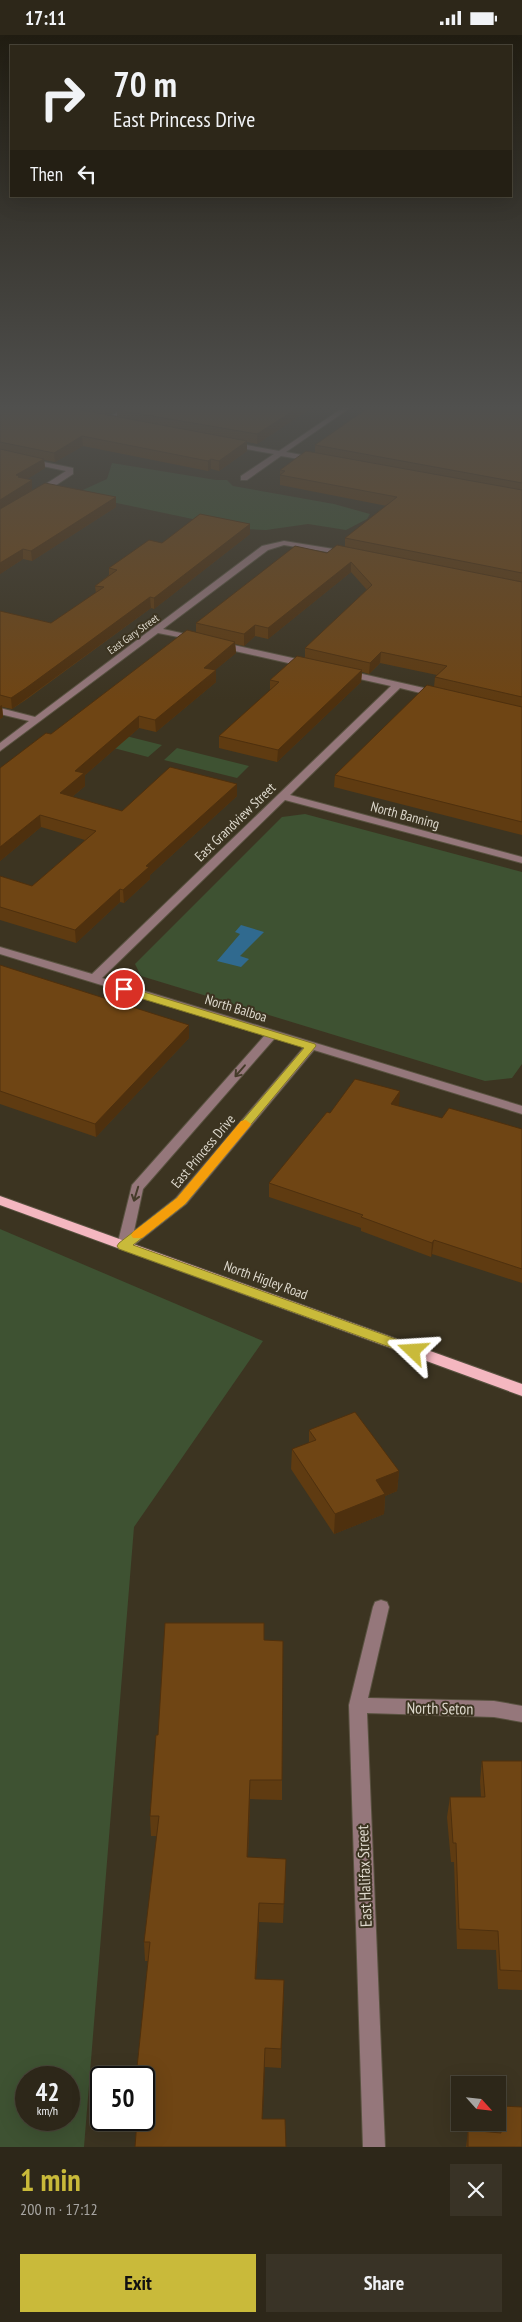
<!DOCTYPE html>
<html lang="en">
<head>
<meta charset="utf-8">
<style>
  :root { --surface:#2d2719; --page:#393326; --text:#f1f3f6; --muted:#a7a5a2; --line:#484438; --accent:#c9ba3a }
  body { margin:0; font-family:"PT Sans Narrow",sans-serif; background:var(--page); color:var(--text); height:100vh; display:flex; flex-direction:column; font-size:19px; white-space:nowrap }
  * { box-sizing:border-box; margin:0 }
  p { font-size:16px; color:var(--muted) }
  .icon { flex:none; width:28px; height:28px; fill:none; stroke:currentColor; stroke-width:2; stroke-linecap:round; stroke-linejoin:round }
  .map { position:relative; height:2112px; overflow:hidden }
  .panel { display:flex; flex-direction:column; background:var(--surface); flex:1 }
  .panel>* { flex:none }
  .guide { position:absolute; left:10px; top:10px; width:502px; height:152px; border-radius:0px; box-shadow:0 5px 20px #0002,0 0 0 1px var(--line); background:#2d2719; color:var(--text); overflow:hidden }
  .needle { width:32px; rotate:117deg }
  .fabs { position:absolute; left:451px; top:2041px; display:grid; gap:10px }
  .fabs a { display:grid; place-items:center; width:55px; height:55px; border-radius:0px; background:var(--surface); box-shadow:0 5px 20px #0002,0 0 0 1px var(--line); font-size:25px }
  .speed { position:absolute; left:15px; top:2031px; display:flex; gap:10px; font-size:25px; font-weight:700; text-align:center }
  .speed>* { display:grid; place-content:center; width:65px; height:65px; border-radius:50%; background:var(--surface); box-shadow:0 5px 20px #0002,0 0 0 1px var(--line); line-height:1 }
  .speed small { font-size:12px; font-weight:400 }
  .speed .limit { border:2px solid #111; border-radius:8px; background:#fff; color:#111 }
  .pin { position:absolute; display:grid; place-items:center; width:42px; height:42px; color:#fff; margin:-21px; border:2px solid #fff; border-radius:50%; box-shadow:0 1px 5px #0007 }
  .me { position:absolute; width:55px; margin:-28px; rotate:290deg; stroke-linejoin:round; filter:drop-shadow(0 0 4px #0008) }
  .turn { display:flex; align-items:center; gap:18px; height:105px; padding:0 20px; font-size:22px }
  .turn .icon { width:65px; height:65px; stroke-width:2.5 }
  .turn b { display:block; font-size:35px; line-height:42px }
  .then { display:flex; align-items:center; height:48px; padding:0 20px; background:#0003; gap:10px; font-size:19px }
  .round { display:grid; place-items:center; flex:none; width:52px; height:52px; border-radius:0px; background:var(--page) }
  .head { display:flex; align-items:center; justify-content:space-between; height:85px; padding:0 20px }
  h1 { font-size:30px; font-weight:600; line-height:38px; color:var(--accent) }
  .cta { display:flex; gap:10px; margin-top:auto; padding:10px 20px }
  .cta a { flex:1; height:58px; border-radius:0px; background:var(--accent); color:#111; font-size:20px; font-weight:600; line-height:58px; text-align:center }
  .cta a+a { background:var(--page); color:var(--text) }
  .status { display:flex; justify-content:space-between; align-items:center; height:35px; padding:0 25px; background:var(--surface); direction:ltr }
  .status svg { height:14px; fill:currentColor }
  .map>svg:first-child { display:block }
  .green { fill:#3e5232; fill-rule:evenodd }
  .water { fill:#306a8f }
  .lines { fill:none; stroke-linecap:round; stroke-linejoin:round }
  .minor-casing { stroke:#595240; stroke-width:2 }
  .major-casing { stroke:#595240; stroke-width:2 }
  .minor { fill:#95777b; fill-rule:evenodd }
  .major { fill:#f4b7c0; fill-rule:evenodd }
  .wall { fill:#5f3b11; fill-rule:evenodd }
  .shaded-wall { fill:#4e300e }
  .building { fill:#6f4514; stroke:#4e300e }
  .oneway { stroke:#453b2a }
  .route { fill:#c9ba3a; stroke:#837926 }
  .slow { fill:#f59e0b }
  .labels { text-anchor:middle; stroke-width:4; stroke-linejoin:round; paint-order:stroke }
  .far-street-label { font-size:11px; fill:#ded9cd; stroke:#3c3421 }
  .street-label { font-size:14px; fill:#ded9cd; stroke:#3c3421 }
  .near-street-label { font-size:16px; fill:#ded9cd; stroke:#3c3421 }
</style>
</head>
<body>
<div class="status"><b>17:11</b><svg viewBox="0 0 49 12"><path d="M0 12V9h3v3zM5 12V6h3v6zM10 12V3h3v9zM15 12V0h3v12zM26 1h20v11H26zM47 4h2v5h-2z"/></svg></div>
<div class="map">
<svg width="522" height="2112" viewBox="0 0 522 2112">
  <rect width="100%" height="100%" fill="#3c3421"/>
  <!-- green -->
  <path class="green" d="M112,428L216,445H227L233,451L334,469L370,479L367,484L346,495L308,489L266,495L240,494L74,459L107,444Z
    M94,693L162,710L148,722L79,704Z
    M177,713L249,731L237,743L164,725Z
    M305,779L522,837V1029L512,1043L485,1046L141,941L135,929L282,782Z
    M0,1194L263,1306L134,1492L84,2112H0ZM26,2042H69V2085H26Z"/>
  <!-- water -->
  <path class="water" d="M241,890L264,897L240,921L249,924L241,932L217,926L240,899L235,897Z"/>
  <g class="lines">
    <defs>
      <path id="minor" d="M130,370H137L107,387L102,386Z
        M347,370H354L286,417L318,423V427L281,421L247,445H241V441L274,419L229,411V407L279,416Z
        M0,418L73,433V439L41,460H35V456L66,436L0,422Z
        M284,506L346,516L350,518L346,520L284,510L268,515L163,594L199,602V606L158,598L0,716V708L29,686L0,679V673L35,682L262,511Z
        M220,607L306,626L310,629L306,632L217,612L216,610Z
        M345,635L437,656L442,659L437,662L400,653L290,760L522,822V828L285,765L102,943L522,1071V1079L314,1015L186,1169L129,1214H119L117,1211L132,1150L265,1000L0,919V912L92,939L391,651L342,640L340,638ZM275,1003L304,1012L176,1163L134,1196L143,1154Z
        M381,1565L387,1567L389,1572L368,1663L494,1666L522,1671V1687L494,1682L367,1678L385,2112H363L349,1670L373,1572L375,1567Z"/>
      <path id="major" d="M0,1161L522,1349V1361L0,1170Z"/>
    </defs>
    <!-- minor casing -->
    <use href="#minor" class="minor-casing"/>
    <!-- major casing -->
    <use href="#major" class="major-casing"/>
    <!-- minor -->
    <use href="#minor" class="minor"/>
    <!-- major -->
    <use href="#major" class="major"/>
  </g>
  <!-- wall -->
  <path class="wall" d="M0,370H316L257,409L247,407V416L219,436L211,434L208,436L83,411L55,427L44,425L45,433L27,444L32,445V455L116,472L32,526L23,524L0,539ZM117,375V381L108,380Z
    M522,370V800L334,752L335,740L434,652L435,642L437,640L380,628L369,639L362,637L361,647L277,727L219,713V701L270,655V645L305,622V613L367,555L351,537L268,604L255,601L244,611L235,609L236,618L215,635H216V647L156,697L139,693L85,740V751L72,762L122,776L237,749V761L150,840V844L124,868L120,867L76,908L0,885V841L32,851L85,805L41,792L0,826V733L51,699L196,597V588L327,518L345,511V503L387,471L280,450V435L315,418V410Z
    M250,499L154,574L151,573L27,664L12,674L2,672L3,682L0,684V576L51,588L96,558L95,551L109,540V533L162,508Z
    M0,930L189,1003L96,1102L0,1069Z
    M400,1056L398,1071L442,1083L522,1094V1248L432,1219L431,1222L361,1196V1193L269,1162V1148L330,1078Z
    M309,1395L399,1436L397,1456L385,1461L384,1479L334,1499L291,1434L292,1414L309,1408Z
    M264,1605L282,1745V1765L250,1764L248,1822L286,1824L283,1888L259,1887L256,1944L284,1945L281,2033L265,2032L135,2112L148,1926H145L144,1907L157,1801H151L150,1781L158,1700Z
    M482,1726H522V1955L498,1954L496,1915L457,1914L454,1827H451L447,1782L450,1762H481L480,1746Z
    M501,2071L522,2112H466L468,2095L498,2097V2089Z"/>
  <!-- shaded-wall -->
  <path class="shaded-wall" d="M108,370H127L105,381L104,372Z
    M302,370H316L257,409V399Z
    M82,401L83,411L55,427L54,418Z
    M247,406V416L219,436V426Z
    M44,424L45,433L21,448L16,440Z
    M211,424V434L208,436V426Z
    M32,445V455L0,476V465Z
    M116,462V472L32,526L31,516Z
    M250,489V499L154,574V563Z
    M23,514V524L0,539V528Z
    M351,527V537L268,604V593Z
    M150,562L151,573L12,674L11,663Z
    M255,590V601L244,611V599Z
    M235,607L236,618L204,644V633Z
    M381,617L380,628L369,639L370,628Z
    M216,635V647L156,697L155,685Z
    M362,635L361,647L277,727L278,715Z
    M2,670L3,682L0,684V671Z
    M139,681V693L85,740V751L61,771L60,758L75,736Z
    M237,749V761L150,840V844L124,868L123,855L146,831Z
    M40,780L41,792L0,826V812Z
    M120,854V867L76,908L75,895Z
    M189,990V1003L96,1102L95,1089Z
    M400,1056L399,1070L390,1082L391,1069Z
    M434,1205L432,1219L431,1222L432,1208Z
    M399,1436L397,1456L385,1461L384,1479L334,1499L335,1479L376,1445Z
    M250,1745V1764L247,1841V1822Z
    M286,1824V1843L283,1888L284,1869Z
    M259,1868V1887L255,1963V1944Z
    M284,1945V1964L281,2033V2014Z
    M265,2013V2032L262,2103V2084Z"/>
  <!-- building -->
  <path class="building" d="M0,370H55L247,406L219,426L211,424L208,426L82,401L54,418L0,407Z
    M93,370H108L104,372Z
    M125,370H302L257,399L117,375Z
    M372,370H522V448L315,410Z
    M0,414L44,424L16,440L20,441L18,442L32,445L0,465Z
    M306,416L522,455V538L345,503L397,462L280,440L285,436L280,435Z
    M45,448L116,462L31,516L23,514L0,528V474Z
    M200,479L250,489L154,563L150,562L26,653L11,663L0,660V576L51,588L104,552L95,551L117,535L109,533L149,505L162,508Z
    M337,510L522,547V662L435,642L447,631L381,617L370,628L305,613L372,550L351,527L268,593L255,590L244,599L196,588L295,511L327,518Z
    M187,595L235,607L204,633L216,635L155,685L139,681L75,736L84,738L60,758L122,776L170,732L237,749L146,831L149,832L123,855L120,854L75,895L0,872V841L32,851L96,796L40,780L0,812V733L46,698L51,699Z
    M297,621L362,635L278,715L219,701L279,647L270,645Z
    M427,650L522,672V787L335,740Z
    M0,930L189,990L95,1089L0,1056Z
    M355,1044L400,1056L391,1069L442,1083L449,1073L522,1094V1234L434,1205L432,1208L361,1182L363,1180L269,1148L327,1077L330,1078Z
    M355,1377L399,1436L376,1445L385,1459L335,1479L292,1414L316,1405L309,1395Z
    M165,1588H264V1605L283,1606L282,1745H250L247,1822L286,1824L284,1869L259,1868L255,1944L284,1945L281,2014L265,2013L262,2084H285L286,2112H135L137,2085H144V2042H136L150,1907H144L159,1781H150L156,1700H158Z
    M482,1726H522V1936L500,1935L498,1896L459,1894L456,1808H453L450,1762H485Z
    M501,2071L522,2072V2112H468V2095L501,2098Z"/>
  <!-- one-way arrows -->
  <defs><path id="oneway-shaft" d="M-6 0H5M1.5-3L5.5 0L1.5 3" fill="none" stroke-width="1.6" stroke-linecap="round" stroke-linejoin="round" transform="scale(1.25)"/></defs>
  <g class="oneway">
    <use href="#oneway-shaft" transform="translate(240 1036) rotate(131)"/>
    <use href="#oneway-shaft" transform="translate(136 1159) rotate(107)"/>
  </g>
  <!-- sky -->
  <linearGradient id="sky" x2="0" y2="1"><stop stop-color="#211d12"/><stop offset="0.56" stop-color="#50504e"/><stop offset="1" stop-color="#50504e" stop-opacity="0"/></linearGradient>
  <rect width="522" height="665" fill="url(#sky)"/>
  <!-- route -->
  <path class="route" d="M124,951L315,1009L316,1011L185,1169L133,1210L418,1312L420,1316L418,1319H409L119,1214L117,1211L119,1208L177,1163L304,1013L120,957L118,954Z"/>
  <!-- slow -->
  <path class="slow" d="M246,1085L251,1089L250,1091L185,1169L142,1203H133L131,1200L133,1197L177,1163L241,1086Z"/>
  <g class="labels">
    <!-- far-street labels -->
    <g class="far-street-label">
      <text transform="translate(133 599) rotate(-36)" y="4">East Gary Street</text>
    </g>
    <!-- street labels -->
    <g class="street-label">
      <text transform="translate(405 780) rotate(15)" y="5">North Banning</text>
      <text transform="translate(235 787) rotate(-44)" y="5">East Grandview Street</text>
      <text transform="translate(236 973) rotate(17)" y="5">North Balboa</text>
      <text transform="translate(203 1116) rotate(-50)" y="5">East Princess Drive</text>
      <text transform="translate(266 1245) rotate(20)" y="5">North Higley Road</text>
    </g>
    <!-- near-street labels -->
    <g class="near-street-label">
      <text transform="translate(440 1673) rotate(1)" y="6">North Seton</text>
      <text transform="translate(364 1841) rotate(-92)" y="6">East Halifax Street</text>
    </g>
  </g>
</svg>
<div class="fabs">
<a><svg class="needle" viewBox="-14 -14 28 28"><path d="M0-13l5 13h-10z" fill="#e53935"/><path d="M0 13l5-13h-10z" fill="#a7a5a2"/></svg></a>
</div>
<div class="speed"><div>42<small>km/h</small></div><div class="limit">50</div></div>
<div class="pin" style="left:124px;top:954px;background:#d93025"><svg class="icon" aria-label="arrive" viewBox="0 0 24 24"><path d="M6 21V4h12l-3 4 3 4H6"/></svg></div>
<svg class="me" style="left:413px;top:1316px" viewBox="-20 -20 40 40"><path d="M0-17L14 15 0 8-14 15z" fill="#c9ba3a" stroke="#fff" stroke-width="4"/></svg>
<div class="guide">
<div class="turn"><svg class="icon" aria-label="right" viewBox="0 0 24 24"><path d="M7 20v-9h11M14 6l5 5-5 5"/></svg><div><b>70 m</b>East Princess Drive</div></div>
<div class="then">Then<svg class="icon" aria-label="left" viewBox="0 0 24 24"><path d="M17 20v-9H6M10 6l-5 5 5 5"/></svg></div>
</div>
</div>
<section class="panel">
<div class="head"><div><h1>1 min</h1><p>200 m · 17:12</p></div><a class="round"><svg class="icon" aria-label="close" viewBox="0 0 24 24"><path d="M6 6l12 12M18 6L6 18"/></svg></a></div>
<div class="cta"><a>Exit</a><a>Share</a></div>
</section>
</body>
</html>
